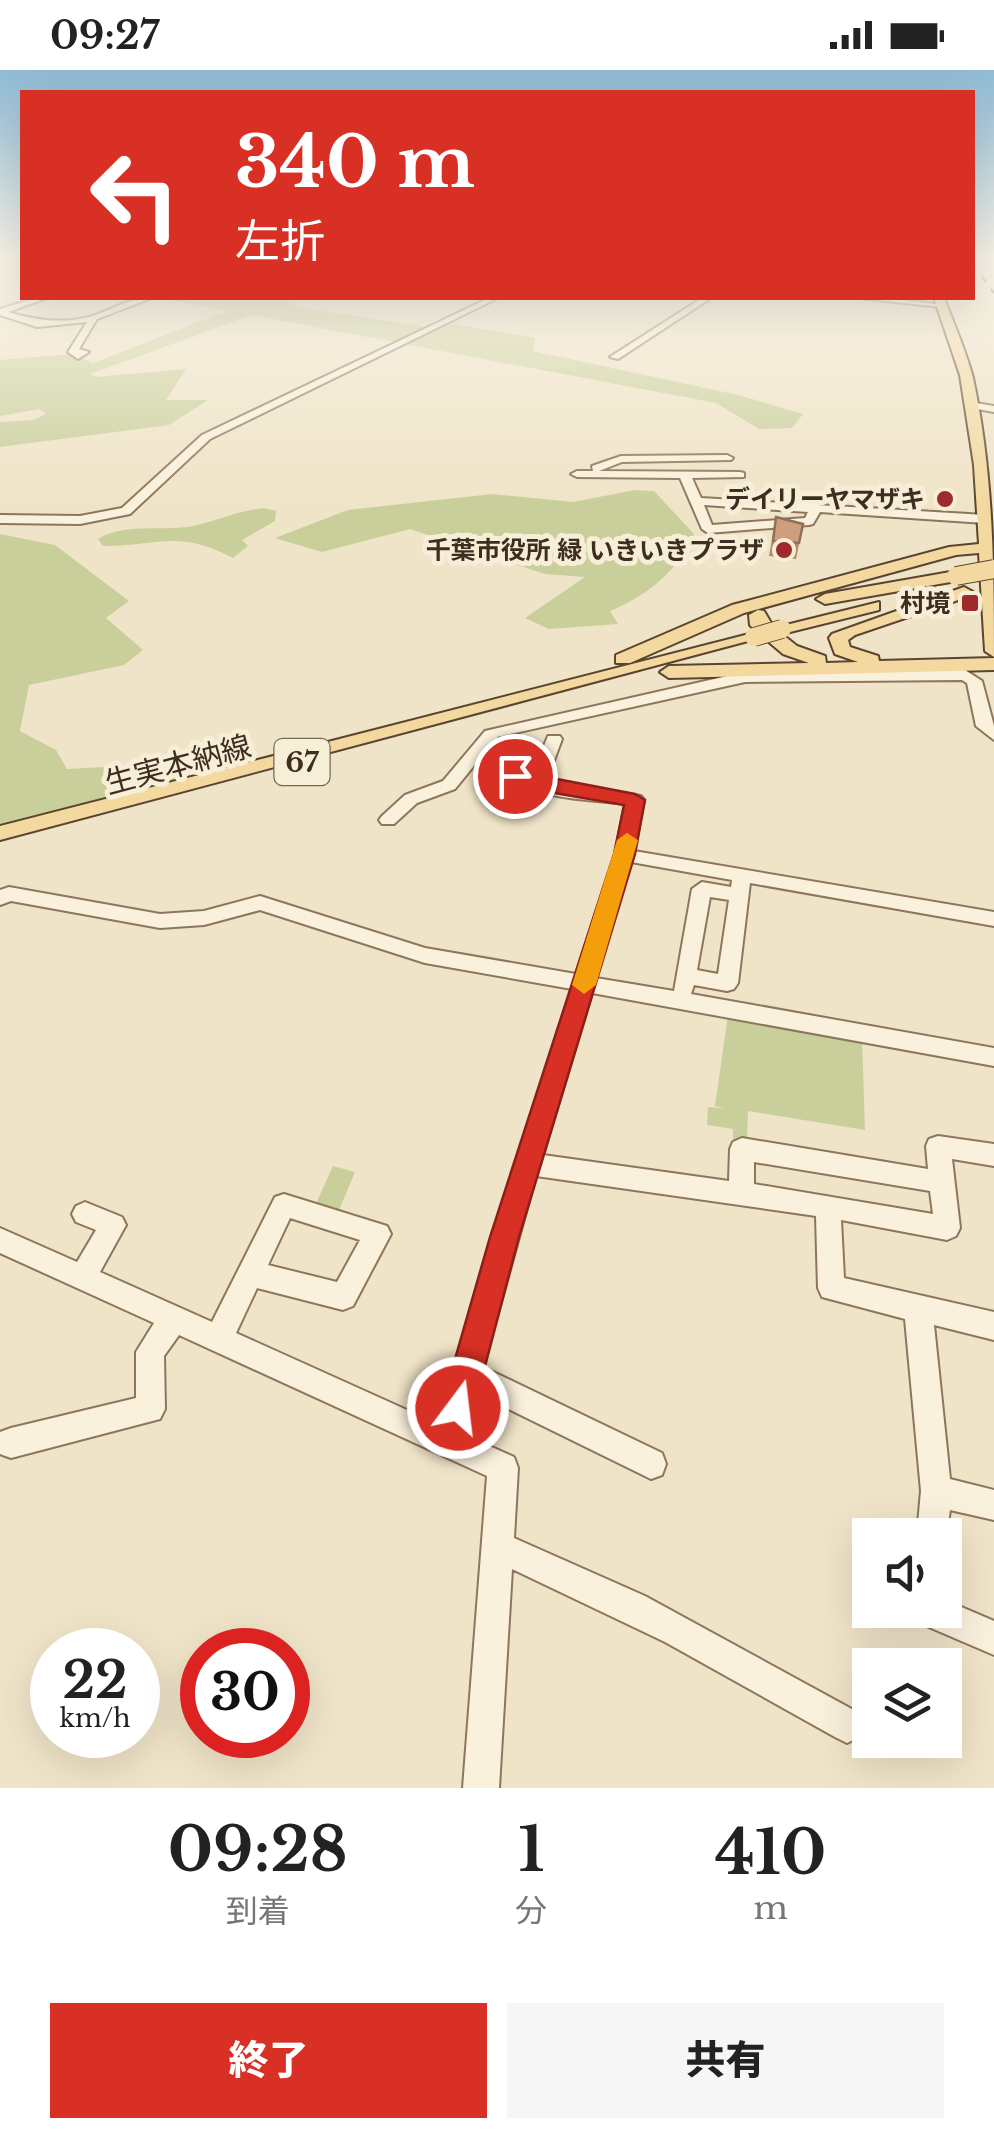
<!DOCTYPE html>
<html lang="ja">
<head>
<meta charset="utf-8">
<style>
  :root { --surface:#fff; --page:#f6f6f6; --text:#222; --muted:#767676; --accent:#d93025 }
  body { margin:0; font-family:"Libre Baskerville","Noto Sans JP",serif; background:var(--page); color:var(--text); height:100vh; display:flex; flex-direction:column; font-size:38px; white-space:nowrap }
  * { box-sizing:border-box; margin:0 }
  p { font-size:32px; color:var(--muted) }
  .icon { flex:none; width:55px; height:55px; fill:none; stroke:currentColor; stroke-width:2; stroke-linecap:round; stroke-linejoin:round }
  .map { position:relative; height:1718px; overflow:hidden }
  .sheet { display:flex; flex-direction:column; background:var(--surface); flex:1 }
  .sheet>* { flex:none }
  .banner { position:absolute; left:20px; top:20px; width:955px; height:210px; border-radius:0px; box-shadow:0 10px 40px #0002; background:#d93025; color:#fff; overflow:hidden }
  .fabs { position:absolute; left:852px; top:1448px; display:grid; gap:20px }
  .fabs a { display:grid; place-items:center; width:110px; height:110px; border-radius:0px; background:var(--surface); box-shadow:0 10px 40px #0002; font-size:50px }
  .speed { position:absolute; left:30px; top:1558px; display:flex; gap:20px; font-size:50px; font-weight:700; text-align:center }
  .speed>* { display:grid; place-content:center; width:130px; height:130px; border-radius:50%; background:var(--surface); box-shadow:0 10px 40px #0002; line-height:1 }
  .speed small { font-size:25px; font-weight:400 }
  .speed .limit { border:15px solid #d22; background:#fff; color:#111 }
  .pin { position:absolute; display:grid; place-items:center; width:85px; height:85px; color:#fff; margin:-42px; border:5px solid #fff; border-radius:50%; box-shadow:0 2px 10px #0007 }
  .me { position:absolute; width:110px; margin:-55px; rotate:15deg; stroke-linejoin:round; filter:drop-shadow(0 0 8px #0008) }
  .turn { display:flex; align-items:center; gap:35px; height:210px; padding:0 50px; font-size:45px }
  .turn .icon { width:130px; height:130px; stroke-width:2.5 }
  .turn b { display:block; font-size:70px; line-height:85px }
  .eta { display:flex; justify-content:space-evenly; align-items:center; height:170px; text-align:center }
  .eta b { font-size:60px; font-weight:800; line-height:70px }
  .primary-button { display:flex; gap:20px; margin-top:auto; padding:20px 50px }
  .primary-button a { flex:1; height:115px; border-radius:0px; background:var(--accent); color:#fff; font-size:40px; font-weight:800; line-height:115px; text-align:center }
  .primary-button a+a { background:var(--page); color:var(--text) }
  .status { display:flex; justify-content:space-between; align-items:center; height:70px; padding:0 50px; background:var(--surface); direction:ltr }
  .status svg { height:28px; fill:currentColor }
  .map>svg:first-child { display:block }
  .green { fill:#c9cf9b }
  .lines { fill:none; stroke-linecap:round; stroke-linejoin:round }
  .minor-casing { stroke:#8d765c; stroke-width:4 }
  .major-casing { stroke:#5b4430; stroke-width:4 }
  .minor { fill:#faf1dc; fill-rule:evenodd }
  .major { fill:#f3d9a0; fill-rule:evenodd }
  .rail { stroke:#3d2e20; stroke-width:2.5; stroke-dasharray:8 8; stroke-linecap:butt }
  .major-bridge-casing { stroke:#5b4430; stroke-width:20; stroke-linecap:butt }
  .major-bridge { stroke:#f3d9a0; stroke-width:18 }
  .wall { fill:#b2896c }
  .building { fill:#cf9f7d; stroke:#916f58; stroke-width:2.5 }
  .route { fill:#d93025; stroke:#8d1f18; stroke-width:2.5 }
  .slow { fill:#f59e0b }
  .poi-dot { fill:#9e2a2b; stroke:#f7eed8; stroke-width:4 }
  .labels { text-anchor:middle; stroke-width:10; stroke-linejoin:round; paint-order:stroke }
  .far-poi-label { font-size:25px; font-weight:bold; fill:#3d2e20; stroke:#f7eed8; text-anchor:end }
  .shield { fill:#f7eed8; stroke:#756857; stroke-width:2.5 }
  .shield-label { font-size:28px; font-weight:bold; fill:#3d2e20 }
  .street-label { font-size:30px; fill:#3d2e20; stroke:#f7eed8 }
</style>
</head>
<body>
<div class="status"><b>09:27</b><svg viewBox="0 0 49 12"><path d="M0 12V9h3v3zM5 12V6h3v6zM10 12V3h3v9zM15 12V0h3v12zM26 1h20v11H26zM47 4h2v5h-2z"/></svg></div>
<div class="map">
<svg width="994" height="1718" viewBox="0 0 994 1718">
  <rect width="100%" height="100%" fill="#f0e4c8"/>
  <!-- green -->
  <path class="green" d="M160,228H284L296,237L434,258L454,254L535,268L533,281L738,325L803,344L792,358L759,359L716,333L252,245L90,304L96,307L186,299L166,330H208L169,355L0,377V352L33,350L46,344L39,339L0,346V290L72,284L93,293L227,241Z
    M635,420L654,421L694,464C677,502 648,525 610,541L618,554L549,559L525,548L585,507L545,504L410,459L322,482L275,468L348,440L492,424L573,432Z
    M264,438L276,441L275,451L242,470L248,476L233,488C177,459 160,476 103,476L98,469C125,452 161,462 193,456C218,451 236,441 264,438Z
    M0,464L55,475L129,531L106,548L143,580L124,595L29,615L20,661L56,680L67,699L179,693L184,709L0,757Z
    M728,945L862,968L865,1060L748,1041L747,1073L733,1071V1059L707,1055L708,1037L724,1038L715,1036Z
    M333,1096L355,1102L337,1145L314,1138Z"/>
  <g class="lines">
    <defs>
      <path id="minor" d="M36,228H47L8,242C34,250 62,254 89,247C110,241 130,227 152,228L97,249L79,279L89,282L78,289L68,282L87,252L37,257L0,245V239Z
        M489,228H498L210,369L130,444L80,454L0,453V445L80,446L122,438L202,365Z
        M702,228H711L618,289L610,287Z
        M859,228H884L944,235L940,237Z
        M970,332L994,336V342L966,337Z
        M727,385L733,388L731,390L622,392L599,401L740,402L744,403V407L692,408L701,428L985,445L991,449L985,453L820,442L813,454L809,455L708,463L702,459L680,408L577,407L571,404L577,401H593L592,396L621,386ZM704,435L808,442L805,448L712,455Z
        M965,600L982,611L994,656V670L976,656L967,613L962,610L745,612L497,667L511,695L531,707L548,666H560L562,669L546,712L641,726L644,730L634,781L994,842V856L750,813L738,913L734,919L727,921L694,915L691,924L994,978V996L592,923L543,1085L729,1111L730,1079L733,1072L742,1068L928,1099L926,1076L929,1069L938,1066L994,1074V1096L952,1089L960,1158L956,1166L947,1170L841,1150L844,1208L994,1242V1270L934,1255L950,1409L994,1420V1450L950,1440L945,1474V1465H917L921,1421L905,1249L822,1227L818,1218L816,1146L536,1106L483,1297L662,1383L666,1394L662,1405L651,1409L476,1323L465,1365L514,1387L518,1398L514,1468L645,1526L859,1643L865,1655L859,1667L847,1673L835,1667L665,1572L512,1499L499,1718H463L487,1406L179,1265L164,1286L165,1339L160,1349L11,1388L0,1384V1362L11,1358L136,1328V1282L154,1253L0,1183V1158L77,1192L96,1160L76,1152L72,1144L76,1136L85,1132L122,1147L126,1155L100,1202L212,1252L275,1127L284,1124L387,1156L391,1164L353,1236L343,1240L257,1218L236,1263L438,1354L492,1167L572,919L425,893L260,840L204,855L160,858L11,831L0,835V820L9,817L160,844L204,841L260,826L425,878L576,904L615,785L625,734C577,728 510,730 486,681L455,719L417,733L394,754H382L379,750L382,746L405,725L443,711L485,661L745,602ZM631,792L732,810L731,817L702,812L692,819L674,921L596,908ZM710,827L729,830L718,904L697,900ZM754,1092L930,1121L933,1144L754,1114ZM290,1148L360,1170L337,1212L268,1195Z
        M945,1530L994,1551V1585L917,1552L913,1540H945Z"/>
      <path id="major" d="M934,228H944C954,254 966,281 973,308C993,401 994,493 994,587L985,581L979,483L956,485L744,543L630,593H616V585L732,535L949,477L979,474L974,395L960,305Z
        M956,501L962,502V510L825,534L816,529L825,524Z
        M964,517L973,522L970,526L855,565L848,570L850,577L878,586L879,591L994,588V600L669,608L660,602L669,596L809,593L783,584L763,567L0,770V756L757,562L750,555L749,545L758,540L764,541L774,558L879,532V540L782,564L797,576L825,586L826,593L858,592L835,584L829,568L832,564Z"/>
    </defs>
    <!-- minor casing -->
    <use href="#minor" class="minor-casing"/>
    <!-- major casing -->
    <use href="#major" class="major-casing"/>
    <!-- minor -->
    <use href="#minor" class="minor"/>
    <!-- major -->
    <use href="#major" class="major"/>
    <!-- rail -->
    <path class="rail" d="M972,193L994,223"/>
    <defs>
      <path id="major-bridge" d="M956,506L994,499
        M754,567L782,559"/>
    </defs>
    <!-- major-bridge casing -->
    <use href="#major-bridge" class="major-bridge-casing"/>
    <!-- major-bridge -->
    <use href="#major-bridge" class="major-bridge"/>
  </g>
  <!-- wall -->
  <path class="wall" d="M776,447L803,454L796,489L769,486Z"/>
  <!-- building -->
  <path class="building" d="M776,447L803,454L799,473L773,471Z"/>
  <!-- sky -->
  <linearGradient id="sky" x2="0" y2="1"><stop stop-color="#8fbad6"/><stop offset="0.44" stop-color="#f8f3e6"/><stop offset="1" stop-color="#f8f3e6" stop-opacity="0"/></linearGradient>
  <rect width="994" height="433" fill="url(#sky)"/>
  <!-- route -->
  <path class="route" d="M515,701L635,724L645,730L635,784L519,1167L474,1338L469,1350L458,1355L446,1350L441,1338L490,1167L614,784L624,735L537,720L508,711V702Z"/>
  <!-- slow -->
  <path class="slow" d="M627,763L638,770L596,915L584,924L572,915L617,770Z"/>
  <!-- markers -->
  <g class="poi-dot">
    <circle cx="945" cy="429" r="10"/>
    <circle cx="784" cy="480" r="10"/>
    <rect x="960" y="523" width="20" height="20" rx="5"/>
  </g>
  <g class="labels">
    <!-- far-poi labels -->
    <g class="far-poi-label">
      <text x="925" y="438">デイリーヤマザキ</text>
      <text x="764" y="489">千葉市役所 緑 いきいきプラザ</text>
      <text x="950" y="542">村境</text>
    </g>
    <!-- shield labels -->
    <rect class="shield" x="274.5" y="669" width="55" height="46" rx="8"/>
    <g class="shield-label">
      <text x="302" y="702">67</text>
    </g>
    <!-- street labels -->
    <g class="street-label">
      <text transform="translate(178 695) rotate(-15)" y="10">生実本納線</text>
    </g>
  </g>
</svg>
<div class="fabs">
<a><svg class="icon" aria-label="sound" viewBox="0 0 24 24"><path d="M4 9h4l5-4v14l-5-4H4zM17 9q2 3 0 6"/></svg></a>
<a><svg class="icon" aria-label="layers" viewBox="0 0 24 24"><path d="M12 4l9 5-9 5-9-5zM3 14l9 5 9-5"/></svg></a>
</div>
<div class="speed"><div>22<small>km/h</small></div><div class="limit">30</div></div>
<div class="pin" style="left:515px;top:706px;background:#d93025"><svg class="icon" aria-label="arrive" viewBox="0 0 24 24"><path d="M6 21V4h12l-3 4 3 4H6"/></svg></div>
<svg class="me" style="left:458px;top:1338px" viewBox="-20 -20 40 40"><circle r="17" fill="#d93025" stroke="#fff" stroke-width="3"/><path d="M0-11L8 9 0 5-8 9z" fill="#fff"/></svg>
<div class="banner">
<div class="turn"><svg class="icon" aria-label="left" viewBox="0 0 24 24"><path d="M17 20v-9H6M10 6l-5 5 5 5"/></svg><div><b>340 m</b>左折</div></div>
</div>
</div>
<section class="sheet">
<div class="eta">
<div><b>09:28</b><p>到着</p></div>
<div><b>1</b><p>分</p></div>
<div><b>410</b><p>m</p></div>
</div>
<div class="primary-button"><a>終了</a><a>共有</a></div>
</section>
</body>
</html>
